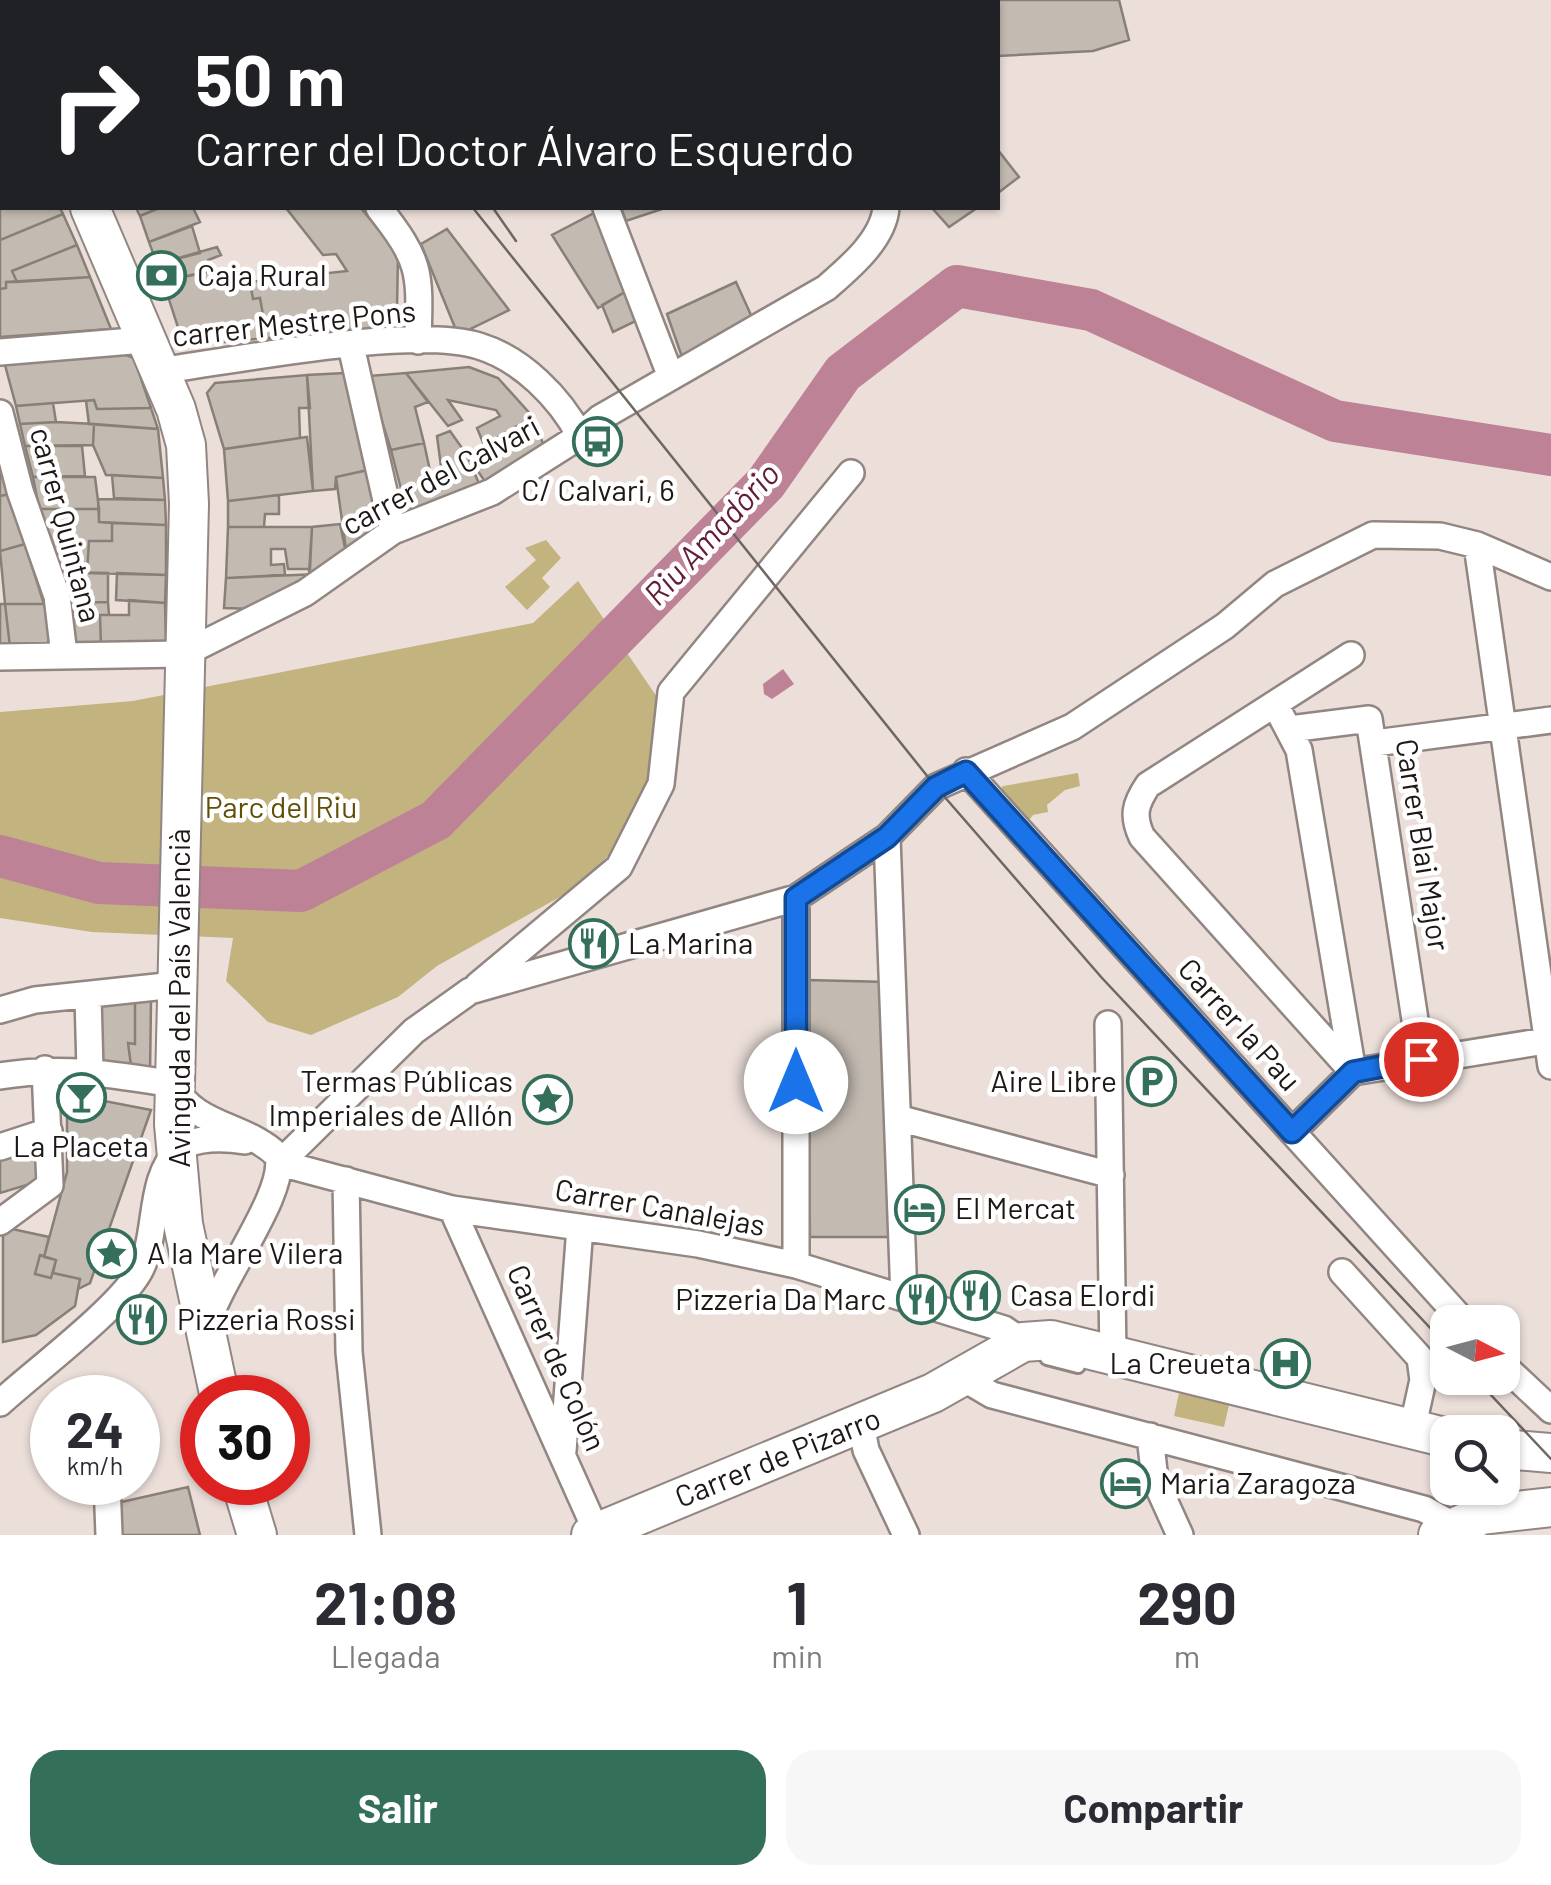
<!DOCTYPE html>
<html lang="es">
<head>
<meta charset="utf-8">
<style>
  :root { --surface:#fff; --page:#f7f7f7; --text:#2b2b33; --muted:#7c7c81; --accent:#346f5a }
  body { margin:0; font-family:Barlow,sans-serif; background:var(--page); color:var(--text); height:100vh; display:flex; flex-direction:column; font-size:38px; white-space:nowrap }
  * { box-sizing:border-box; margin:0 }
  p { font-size:32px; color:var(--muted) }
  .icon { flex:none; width:55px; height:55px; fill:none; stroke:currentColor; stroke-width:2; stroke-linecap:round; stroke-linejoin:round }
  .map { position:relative; height:1535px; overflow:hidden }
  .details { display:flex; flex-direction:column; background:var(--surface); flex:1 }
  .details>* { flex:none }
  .top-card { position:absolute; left:0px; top:0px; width:1000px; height:210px; box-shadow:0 2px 8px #0004; background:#202124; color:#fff; overflow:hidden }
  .needle { width:65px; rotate:96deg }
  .fabs { position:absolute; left:1430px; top:1305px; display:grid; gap:20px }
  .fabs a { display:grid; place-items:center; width:90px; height:90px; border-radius:20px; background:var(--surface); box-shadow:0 2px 8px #0004; font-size:50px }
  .speed { position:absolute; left:30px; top:1375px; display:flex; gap:20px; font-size:50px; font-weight:700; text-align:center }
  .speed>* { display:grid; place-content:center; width:130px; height:130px; border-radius:50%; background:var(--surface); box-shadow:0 2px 8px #0004; line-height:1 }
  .speed small { font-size:25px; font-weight:400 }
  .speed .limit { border:15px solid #d22; background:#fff; color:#111 }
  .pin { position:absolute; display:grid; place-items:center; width:85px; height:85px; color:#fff; margin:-42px; border:5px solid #fff; border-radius:50%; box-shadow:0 2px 10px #0007 }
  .me { position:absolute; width:110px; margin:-55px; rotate:0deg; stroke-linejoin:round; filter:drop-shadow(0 0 8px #0008) }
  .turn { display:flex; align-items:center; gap:35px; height:210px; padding:0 30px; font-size:45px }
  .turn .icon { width:130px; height:130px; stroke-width:2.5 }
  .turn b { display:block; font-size:70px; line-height:85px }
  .eta { display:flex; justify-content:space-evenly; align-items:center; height:170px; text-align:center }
  .eta b { font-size:60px; font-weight:700; line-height:70px }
  .action { display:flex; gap:20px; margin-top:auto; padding:20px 30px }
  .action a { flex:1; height:115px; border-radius:30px; background:var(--accent); color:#fff; font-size:40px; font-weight:700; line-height:115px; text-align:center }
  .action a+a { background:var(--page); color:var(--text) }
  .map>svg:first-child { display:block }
  .green { fill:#c2b37f }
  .water { fill:#bd8296 }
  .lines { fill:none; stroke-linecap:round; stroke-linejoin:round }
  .river { stroke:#bd8296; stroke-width:42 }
  .building { fill:#c3bbb2; stroke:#888077; stroke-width:2.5 }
  .lane-casing { stroke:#918681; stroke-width:18 }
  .street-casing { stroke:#918681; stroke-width:30 }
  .secondary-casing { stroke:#918681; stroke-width:42 }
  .lane { stroke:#fff; stroke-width:12 }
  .street { stroke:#fff; stroke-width:25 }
  .secondary { stroke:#fff; stroke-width:38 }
  .tram { stroke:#6f6763; stroke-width:2.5 }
  .route-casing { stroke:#114b97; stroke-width:25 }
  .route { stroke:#1a73e8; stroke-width:18 }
  .labels { text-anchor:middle; stroke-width:9; stroke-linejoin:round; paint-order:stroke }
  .poi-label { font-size:30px; fill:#1d1816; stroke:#fff; text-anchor:start }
  .street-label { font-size:30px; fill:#1d1816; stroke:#fff }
  .park-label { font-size:30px; fill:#604f05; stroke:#fff }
  .water-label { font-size:32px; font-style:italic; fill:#631b3b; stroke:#fff }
</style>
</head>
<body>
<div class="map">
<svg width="1551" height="1535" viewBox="0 0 1551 1535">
  <rect width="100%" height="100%" fill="#ecdfda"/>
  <!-- green -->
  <path class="green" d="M546,540L561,558L542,578L550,587L527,610L505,587L536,560L525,548Z
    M578,581L657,697L650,784L612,852L574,889L437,966L398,997L311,1035L268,1022L226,981L233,938L92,932L0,918V712L133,701L533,623Z
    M1078,773L1080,786L1065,790L1047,805L1048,812L1033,815L1025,825L998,792L1003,786Z
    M1179,1393L1229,1405L1224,1427L1174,1416Z"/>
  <!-- water -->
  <path class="water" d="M783,669L794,684L772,699L764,694L763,684Z"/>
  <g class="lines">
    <!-- river -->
    <path class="river" d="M0,856L99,883L301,891L436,820L766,483L843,373L957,286L1091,310L1335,421L1551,455"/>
  </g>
  <!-- building -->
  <path class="building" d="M251,0H295L297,2H253Z
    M442,0H555L557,2H444Z
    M939,0H1119L1129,40L1093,51L998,56V2H935Z
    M0,53L2,59L0,151Z
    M998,150L1019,177L998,193Z
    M0,207L60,208L63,214L0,240Z
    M136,208H159L140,216Z
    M159,208H193L200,222L149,242L140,216Z
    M286,208H361L398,254L397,309L375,331L267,338L260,298L253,299L250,282L347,271L336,254L323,255Z
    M621,208H665L626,221Z
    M932,208H977L949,227Z
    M598,211L630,289L598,308L552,235Z
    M63,214L77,245L12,271L17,282H6V288L0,289V240Z
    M192,226L200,253L157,264L149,242Z
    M447,229L509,310L458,335L421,244Z
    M77,245L90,277L17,282L12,271Z
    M217,247L221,255L208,260L210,271L163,281L157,264Z
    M219,270L221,284L250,282L253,299L260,298L267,338L184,346L163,281Z
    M90,277L111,329L0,337V289L6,288V282Z
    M736,282L755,324L682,357L667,314Z
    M630,289L642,318L613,332L602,305Z
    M121,353L134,358L151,408L97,409L94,400L16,406L5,365Z
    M469,367L498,378L533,417L484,445L477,428L500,416L496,410L448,400L462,420L448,426L406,373Z
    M345,373L368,470L336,477L335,489L313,491L307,375Z
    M406,373L428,402L415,407L424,443L391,450L368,376Z
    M307,375L310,408H299L300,438L224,449L207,393L215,383Z
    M94,400L97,409L151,408L158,429L89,424L86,401Z
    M53,403L56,422L20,424L16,406Z
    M533,417L545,449L492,492L467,455Z
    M56,422L94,424L93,445L25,446L20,424Z
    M94,424L158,429L163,478L106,475L93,445Z
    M450,431L467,455L480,486L410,524L391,450L424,443L432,480L442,474L437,436Z
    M307,437L313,491L228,501L224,449Z
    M25,446H82L85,476L33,477Z
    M0,457L10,494L0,496Z
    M368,470L384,531L347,557L336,477Z
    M112,475L163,478L165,500L114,498Z
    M33,477H95L99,509H39Z
    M10,494L25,544L0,551V496Z
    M279,495V514H265L264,527H228V501Z
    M98,499L165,500L166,525L99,522Z
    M39,509H99V522L112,523V541H89L87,573L54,572Z
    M112,523L166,525V575L87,573L89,541H112Z
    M340,524L347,557L319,574H309L312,527Z
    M228,527H312L310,569H288L285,549H271V565L284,564L285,575L226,578Z
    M25,544L44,604H5L0,551Z
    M54,572L108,573V602L62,603Z
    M117,573L166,575L165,603L116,600Z
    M319,574L258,609L224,608L226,578Z
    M129,600L165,603L166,648L101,646L100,615H129Z
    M108,602L109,615H100L101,646H71L62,603Z
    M0,604H5L10,647H0Z
    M5,604H44L53,635L44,647H10Z
    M807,980L888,982L891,1237H810Z
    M151,1001L150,1074L132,1073L128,1043L135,1044V1002Z
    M94,1002H135V1044L128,1043L132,1073L94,1061Z
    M67,1080H99V1100L151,1110L90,1283L78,1289L80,1279L53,1273L56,1260L44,1257L67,1172Z
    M38,1139L43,1180L0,1193V1150Z
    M3,1227L49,1237L44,1257L56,1260L53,1273L80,1279L75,1306L36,1335L3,1342Z
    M40,1255L56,1260L51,1278L35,1274Z
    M188,1487L200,1535H120L117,1503Z"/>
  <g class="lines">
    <defs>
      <path id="lane" d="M1047,1358L1078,1366"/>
      <path id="street" d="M423,0L425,2
        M868,0L869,2
        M935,2L939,0
        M379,208C422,263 420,272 418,341
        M606,208L671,377
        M351,346L393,531
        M0,352L144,340
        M157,371C234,361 410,325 479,346C522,359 560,398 580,436
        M0,413L20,491L57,596L64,655
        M1477,545L1551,1066
        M0,657L183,654L305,593L393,531L492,492L580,436L600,418L826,288C849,268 883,240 886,208
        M1275,704L1299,750L1353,1072L1142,837C1132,816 1135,804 1148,785L1351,655
        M1290,729L1369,719L1421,1059
        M1375,743L1551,720
        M966,771L1464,1322
        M887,837L904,1298
        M796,898V1265
        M478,985L619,867L661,784L671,692L851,473
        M88,996L90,1070
        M0,1010L35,1000L175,985
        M1108,1024L1113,1356
        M0,1076C60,1066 113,1074 173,1084C194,1127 245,1124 277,1155C290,1189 217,1283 208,1324
        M898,1118L1111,1175
        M1292,1132L1353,1072L1551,1040
        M0,1147L49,1131
        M280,1163L414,1031L470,991L796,898L887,837L936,787L1072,727L1225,626L1275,584L1373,535L1440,536L1477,545L1551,577
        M280,1163L452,1209L698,1244L796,1265L1004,1329L1023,1342
        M346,1180L349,1352L368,1535
        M452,1209L598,1535
        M0,1222L50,1185L45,1069
        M1342,1272L1420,1358L1423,1380L1412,1430
        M1502,1364L1551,1410
        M963,1378L992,1395L1424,1509L1444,1520L1453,1535
        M0,1403C35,1371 118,1309 139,1272C159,1238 147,1178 179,1150C194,1136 226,1138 245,1141
        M861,1424L866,1450L906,1535
        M1150,1436L1155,1480L1180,1535
        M563,1451L580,1227
        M107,1482L109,1535"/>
      <path id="secondary" d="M7,0L8,2
        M90,208L176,409L186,445L189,504L174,1124L183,1224L220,1398
        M1502,1449L1551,1453
        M241,1482L257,1535
        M591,1535L933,1393L1023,1342L1051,1340L1448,1438
        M1438,1535L1482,1515L1551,1507"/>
    </defs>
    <!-- lane casing -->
    <use href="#lane" class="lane-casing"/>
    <!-- street casing -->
    <use href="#street" class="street-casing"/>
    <!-- secondary casing -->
    <use href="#secondary" class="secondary-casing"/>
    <!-- lane -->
    <use href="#lane" class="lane"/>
    <!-- street -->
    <use href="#street" class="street"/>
    <!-- secondary -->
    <use href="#secondary" class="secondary"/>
    <!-- tram -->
    <path class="tram" d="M306,0L308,2
      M329,0L331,2
      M473,208L936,787L1102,978L1448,1347
      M493,208L516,241
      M1475,1378L1551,1459"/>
  </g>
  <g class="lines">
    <defs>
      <path id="route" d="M796,1082V898L887,837L936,787L966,772L1292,1132L1353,1072L1421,1059"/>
    </defs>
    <!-- route casing -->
    <use href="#route" class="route-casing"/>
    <!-- route -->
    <use href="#route" class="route"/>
  </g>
  <!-- icons -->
  <defs>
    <symbol id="bank-ring" viewBox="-11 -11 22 22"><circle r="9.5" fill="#fff" stroke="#346f5a" stroke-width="1.5"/><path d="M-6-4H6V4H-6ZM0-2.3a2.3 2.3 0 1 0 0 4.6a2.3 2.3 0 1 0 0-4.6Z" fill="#346f5a"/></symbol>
    <symbol id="bus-ring" viewBox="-11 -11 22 22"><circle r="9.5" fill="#fff" stroke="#346f5a" stroke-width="1.5"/><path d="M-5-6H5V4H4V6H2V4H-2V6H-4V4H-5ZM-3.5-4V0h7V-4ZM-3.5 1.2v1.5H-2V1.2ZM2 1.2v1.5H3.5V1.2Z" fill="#346f5a"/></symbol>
    <symbol id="restaurant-ring" viewBox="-11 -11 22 22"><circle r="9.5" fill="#fff" stroke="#346f5a" stroke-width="1.5"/><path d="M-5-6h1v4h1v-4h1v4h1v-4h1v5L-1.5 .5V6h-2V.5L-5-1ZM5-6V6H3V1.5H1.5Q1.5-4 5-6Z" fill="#346f5a"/></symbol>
    <symbol id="parking-ring" viewBox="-11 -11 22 22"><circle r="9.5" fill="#fff" stroke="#346f5a" stroke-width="1.5"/><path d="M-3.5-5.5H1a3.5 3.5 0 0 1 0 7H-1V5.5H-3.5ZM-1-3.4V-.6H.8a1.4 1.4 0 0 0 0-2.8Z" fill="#346f5a"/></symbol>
    <symbol id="bar-ring" viewBox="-11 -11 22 22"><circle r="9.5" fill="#fff" stroke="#346f5a" stroke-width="1.5"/><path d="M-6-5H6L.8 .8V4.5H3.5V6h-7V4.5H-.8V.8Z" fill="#346f5a"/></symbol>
    <symbol id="sight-ring" viewBox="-11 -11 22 22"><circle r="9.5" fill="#fff" stroke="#346f5a" stroke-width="1.5"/><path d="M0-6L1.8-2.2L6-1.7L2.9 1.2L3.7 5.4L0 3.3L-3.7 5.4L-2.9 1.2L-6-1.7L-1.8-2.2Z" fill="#346f5a"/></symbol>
    <symbol id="hotel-ring" viewBox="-11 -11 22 22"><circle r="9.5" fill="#fff" stroke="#346f5a" stroke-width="1.5"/><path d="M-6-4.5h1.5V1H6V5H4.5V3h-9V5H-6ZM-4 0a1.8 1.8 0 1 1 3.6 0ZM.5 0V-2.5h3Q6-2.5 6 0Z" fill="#346f5a"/></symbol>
    <symbol id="hospital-ring" viewBox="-11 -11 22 22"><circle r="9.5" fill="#fff" stroke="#346f5a" stroke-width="1.5"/><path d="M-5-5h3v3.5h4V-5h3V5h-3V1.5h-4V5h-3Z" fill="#346f5a"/></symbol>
  </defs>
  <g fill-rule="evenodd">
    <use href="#bank-ring" x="134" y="248" width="55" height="55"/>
    <use href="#bus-ring" x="570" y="414" width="55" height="55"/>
    <use href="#restaurant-ring" x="566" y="916" width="55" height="55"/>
    <use href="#parking-ring" x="1124" y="1054" width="55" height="55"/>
    <use href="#bar-ring" x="54" y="1070" width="55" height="55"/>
    <use href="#sight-ring" x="520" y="1072" width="55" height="55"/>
    <use href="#hotel-ring" x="892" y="1182" width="55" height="55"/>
    <use href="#sight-ring" x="84" y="1226" width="55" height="55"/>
    <use href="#restaurant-ring" x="948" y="1268" width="55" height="55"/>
    <use href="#restaurant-ring" x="894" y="1272" width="55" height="55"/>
    <use href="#restaurant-ring" x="114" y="1292" width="55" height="55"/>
    <use href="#hospital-ring" x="1258" y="1336" width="55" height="55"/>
    <use href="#hotel-ring" x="1098" y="1456" width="55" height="55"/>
  </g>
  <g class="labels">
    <!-- poi labels -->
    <g class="poi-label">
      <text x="197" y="286">Caja Rural</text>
      <text x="598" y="501" text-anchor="middle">C/ Calvari, 6</text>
      <text x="628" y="954">La Marina</text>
      <text x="513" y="1092" text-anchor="end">Termas Públicas<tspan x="513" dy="34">Imperiales de Allón</tspan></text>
      <text x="1117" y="1092" text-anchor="end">Aire Libre</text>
      <text x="81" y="1157" text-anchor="middle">La Placeta</text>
      <text x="955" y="1219">El Mercat</text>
      <text x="147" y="1264">A la Mare Vilera</text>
      <text x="1010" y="1306">Casa Elordi</text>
      <text x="886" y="1310" text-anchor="end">Pizzeria Da Marc</text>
      <text x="177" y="1330">Pizzeria Rossi</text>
      <text x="1251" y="1374" text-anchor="end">La Creueta</text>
      <text x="1160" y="1494">Maria Zaragoza</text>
    </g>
    <!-- street labels -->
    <g class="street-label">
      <text transform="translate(294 324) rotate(-6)" y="10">carrer Mestre Pons</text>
      <text transform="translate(441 476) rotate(-28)" y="10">carrer del Calvari</text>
      <text transform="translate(65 525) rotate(75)" y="10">carrer Quintana</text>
      <text transform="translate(1422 845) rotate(81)" y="10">Carrer Blai Major</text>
      <text transform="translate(180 998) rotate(-90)" y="10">Avinguda del País Valencià</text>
      <text transform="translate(1239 1025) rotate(48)" y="10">Carrer la Pau</text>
      <text transform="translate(660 1208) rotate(10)" y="10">Carrer Canalejas</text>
      <text transform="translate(556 1358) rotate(66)" y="10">Carrer de Colón</text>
      <text transform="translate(778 1458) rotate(-22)" y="10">Carrer de Pizarro</text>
    </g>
    <!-- park labels -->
    <g class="park-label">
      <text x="281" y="818">Parc del Riu</text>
    </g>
    <!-- water labels -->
    <g class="water-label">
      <text transform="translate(712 534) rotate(-47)" y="11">Riu Amadòrio</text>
    </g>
  </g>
</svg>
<div class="fabs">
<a><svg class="needle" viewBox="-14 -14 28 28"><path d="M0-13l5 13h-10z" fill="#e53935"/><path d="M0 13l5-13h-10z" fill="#7c7c81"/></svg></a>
<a><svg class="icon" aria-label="search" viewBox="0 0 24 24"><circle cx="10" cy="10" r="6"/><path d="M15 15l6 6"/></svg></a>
</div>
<div class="speed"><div>24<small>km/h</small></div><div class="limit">30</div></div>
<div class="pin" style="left:1421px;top:1059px;background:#d93025"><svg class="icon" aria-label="arrive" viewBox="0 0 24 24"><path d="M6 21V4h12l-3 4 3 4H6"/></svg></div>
<svg class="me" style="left:796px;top:1082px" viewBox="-20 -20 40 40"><circle r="19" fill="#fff"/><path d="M0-13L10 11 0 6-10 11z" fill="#1a73e8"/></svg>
<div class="top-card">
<div class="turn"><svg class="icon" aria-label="right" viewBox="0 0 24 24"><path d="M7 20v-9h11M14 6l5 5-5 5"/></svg><div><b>50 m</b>Carrer del Doctor Álvaro Esquerdo</div></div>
</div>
</div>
<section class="details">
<div class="eta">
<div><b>21:08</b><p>Llegada</p></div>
<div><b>1</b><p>min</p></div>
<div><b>290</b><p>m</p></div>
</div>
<div class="action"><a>Salir</a><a>Compartir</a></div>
</section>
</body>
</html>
